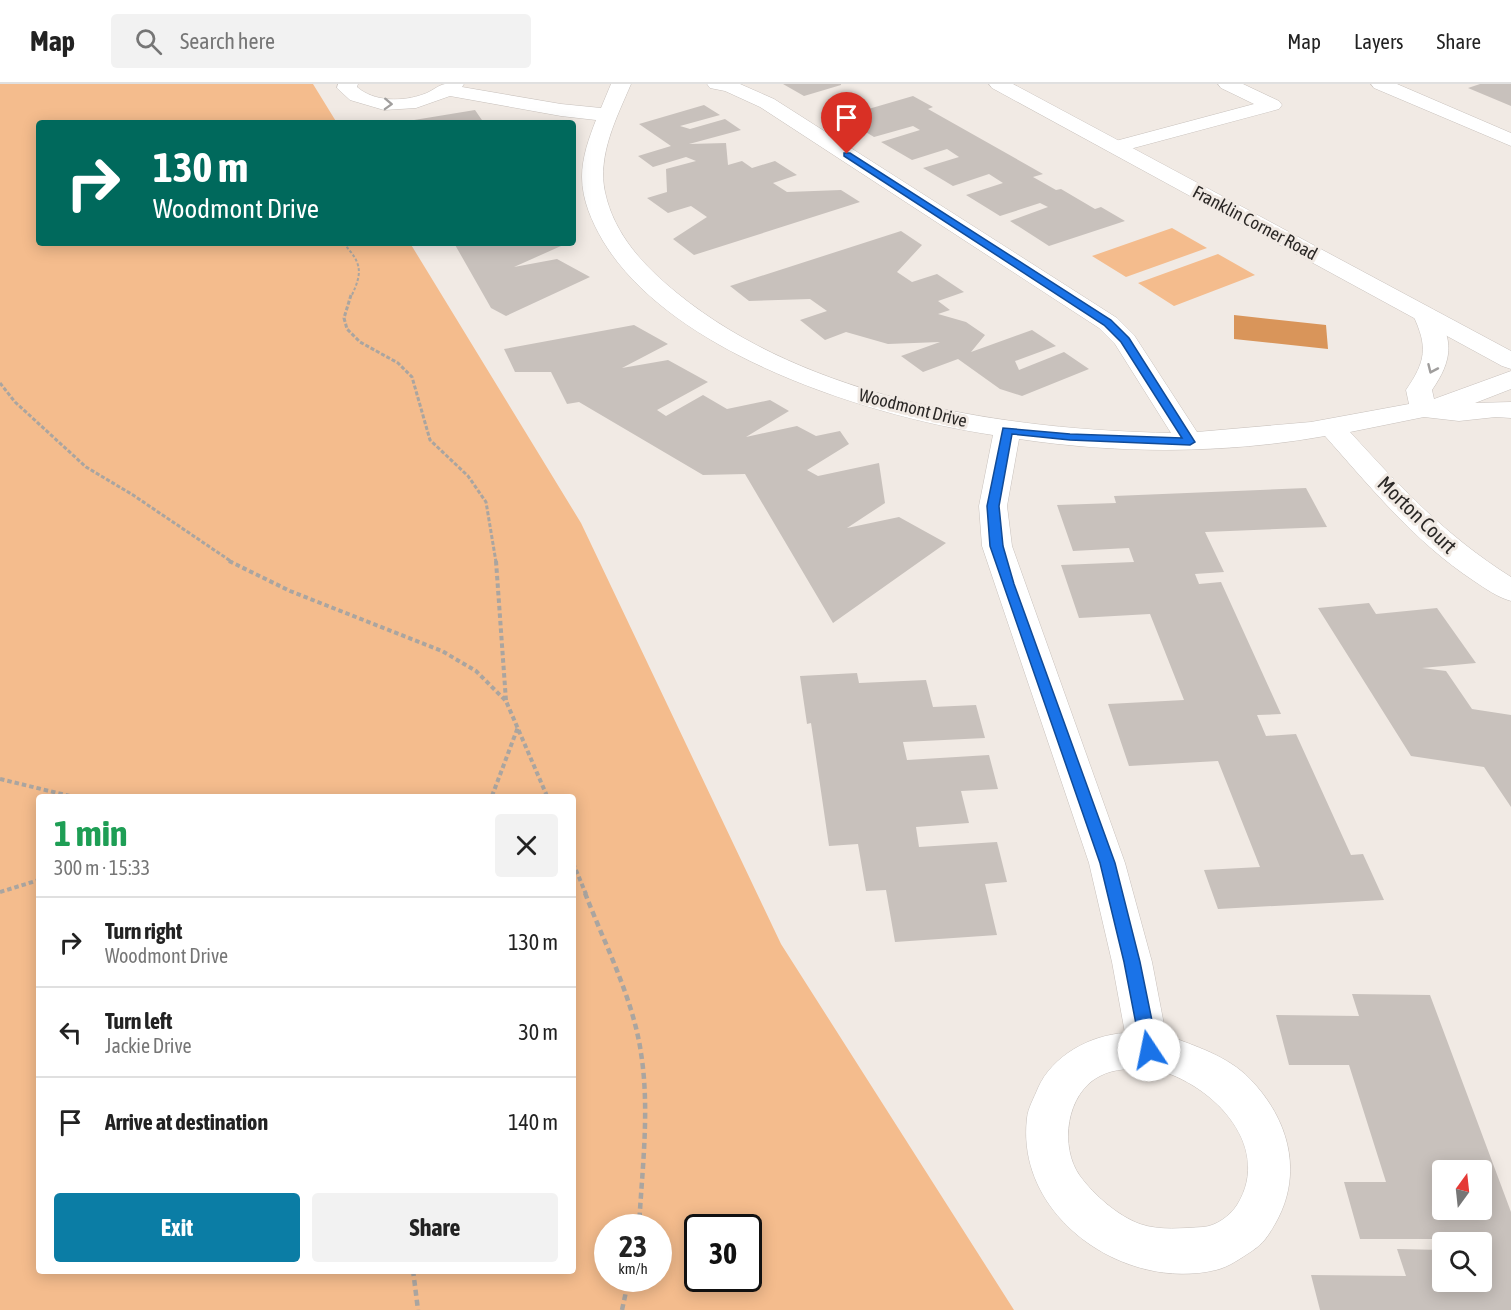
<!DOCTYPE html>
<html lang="en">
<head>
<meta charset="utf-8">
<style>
  :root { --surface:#fff; --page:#f2f2f2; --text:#222; --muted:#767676; --line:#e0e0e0; --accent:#0b7da5 }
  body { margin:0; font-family:"Asap Condensed",sans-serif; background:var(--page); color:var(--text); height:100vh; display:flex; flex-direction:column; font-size:22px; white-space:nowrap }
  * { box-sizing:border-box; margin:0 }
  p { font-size:20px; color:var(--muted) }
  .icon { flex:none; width:33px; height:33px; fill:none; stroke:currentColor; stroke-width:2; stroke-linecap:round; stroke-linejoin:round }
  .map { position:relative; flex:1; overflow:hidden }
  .drawer { position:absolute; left:36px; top:710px; width:540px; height:480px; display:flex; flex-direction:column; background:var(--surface); border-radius:6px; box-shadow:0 3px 15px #0003 }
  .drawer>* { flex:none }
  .top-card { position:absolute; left:36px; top:36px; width:540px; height:126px; border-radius:6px; box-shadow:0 3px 15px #0003; background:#00695c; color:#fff; overflow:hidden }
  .needle { width:39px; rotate:15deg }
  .fabs { position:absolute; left:1432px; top:1076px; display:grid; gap:12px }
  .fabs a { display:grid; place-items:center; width:60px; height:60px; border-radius:6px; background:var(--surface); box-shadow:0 3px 15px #0003; font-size:30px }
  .speed { position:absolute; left:594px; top:1130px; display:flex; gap:12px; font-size:30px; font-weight:700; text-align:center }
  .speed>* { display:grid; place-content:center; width:78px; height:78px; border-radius:50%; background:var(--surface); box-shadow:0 3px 15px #0003; line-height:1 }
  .speed small { font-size:15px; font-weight:400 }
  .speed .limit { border:3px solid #111; border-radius:9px; background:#fff; color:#111 }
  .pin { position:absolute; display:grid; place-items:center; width:51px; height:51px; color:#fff; margin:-62px -26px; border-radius:50% 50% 50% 0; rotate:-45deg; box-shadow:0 0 6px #0007 }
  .pin .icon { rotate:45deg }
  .me { position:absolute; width:66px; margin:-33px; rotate:349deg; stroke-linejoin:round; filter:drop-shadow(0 0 4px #0008) }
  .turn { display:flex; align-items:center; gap:21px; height:126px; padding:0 18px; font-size:27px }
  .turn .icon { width:78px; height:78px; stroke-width:2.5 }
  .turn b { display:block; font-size:42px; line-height:51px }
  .round { display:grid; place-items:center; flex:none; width:63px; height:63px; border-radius:6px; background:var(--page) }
  .headline { display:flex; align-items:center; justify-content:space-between; height:102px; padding:0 18px }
  h1 { font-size:36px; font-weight:700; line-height:45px; color:#1e9e55 }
  .button { display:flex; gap:12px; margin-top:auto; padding:12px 18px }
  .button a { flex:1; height:69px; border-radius:6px; background:var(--accent); color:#fff; font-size:24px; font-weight:700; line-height:69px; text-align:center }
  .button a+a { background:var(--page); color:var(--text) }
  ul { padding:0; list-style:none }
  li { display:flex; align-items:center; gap:18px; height:90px; padding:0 18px; border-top:2px solid var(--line) }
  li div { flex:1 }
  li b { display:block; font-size:22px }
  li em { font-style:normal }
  header { display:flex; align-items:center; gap:36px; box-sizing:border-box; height:84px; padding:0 30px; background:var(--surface); border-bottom:2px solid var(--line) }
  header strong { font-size:28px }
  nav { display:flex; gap:33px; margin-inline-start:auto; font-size:21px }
  .search { width:420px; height:54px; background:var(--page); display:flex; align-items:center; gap:15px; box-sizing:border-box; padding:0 21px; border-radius:6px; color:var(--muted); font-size:22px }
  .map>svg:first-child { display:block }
  .green { fill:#f4bc8d; fill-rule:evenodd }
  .water { fill:#d9955a }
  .building { fill:#c8c1bc; fill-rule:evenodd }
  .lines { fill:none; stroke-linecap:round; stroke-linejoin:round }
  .minor-casing { stroke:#c8c1bc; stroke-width:1 }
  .major-casing { stroke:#c8c1bc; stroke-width:1 }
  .path-far3 { stroke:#aaa5a0; stroke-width:2; stroke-dasharray:3 2; stroke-linecap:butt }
  .path-far2 { stroke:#aaa5a0; stroke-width:3; stroke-dasharray:4 2; stroke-linecap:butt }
  .path-far1 { stroke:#aaa5a0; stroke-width:4; stroke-dasharray:4.5 3; stroke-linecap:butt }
  .path { stroke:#aaa5a0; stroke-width:4.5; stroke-dasharray:6 4; stroke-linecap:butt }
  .minor { fill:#fff; fill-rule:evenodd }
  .major { fill:#fff; fill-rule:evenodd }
  .oneway { stroke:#a09e9d }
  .route { fill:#1a73e8; stroke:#114b97; stroke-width:1.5 }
  .labels { text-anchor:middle; stroke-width:6; stroke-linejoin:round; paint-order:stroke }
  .far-street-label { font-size:18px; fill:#2b2826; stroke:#f1eae4 }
  .street-label { font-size:21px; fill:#2b2826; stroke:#f1eae4 }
</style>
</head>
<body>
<header>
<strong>Map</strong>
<div class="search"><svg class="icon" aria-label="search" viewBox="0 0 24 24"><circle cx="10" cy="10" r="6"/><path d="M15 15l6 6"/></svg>Search here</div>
<nav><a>Map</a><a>Layers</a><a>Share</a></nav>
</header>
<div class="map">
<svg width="1511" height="1226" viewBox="0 0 1511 1226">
  <rect width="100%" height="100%" fill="#f1eae4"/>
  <!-- green -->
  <path class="green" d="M0,0H313L337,39H39V159H410L581,439L781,860L1014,1226H0ZM39,712H573V1186H39ZM608,1143H658V1194H608ZM698,1143H748V1194H698Z
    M1172,144L1207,164L1126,193L1092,172Z
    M1218,170L1255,191L1174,222L1138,199Z"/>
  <!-- water -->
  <path class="water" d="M1234,231L1326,241L1328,265L1234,255Z"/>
  <!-- building -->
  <path class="building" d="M783,0H841V1L804,12Z
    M1480,0H1511V22L1468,4Z
    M913,12L933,23L928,25L1043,90L1033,93L1056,106L1061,105L1095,125L1101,123L1125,137L1049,162L1010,137L1048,123L1040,119L1000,132L966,111L1003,99L989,90L953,102L923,84L959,73L947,65L912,76L881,58L920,46L913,42L874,53L841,33Z
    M704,21L720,31L680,42L690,45L725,35L741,46L689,60L726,59L728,81L742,77L752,84L775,77L797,91L773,99L787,108L841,106L860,118L694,171L673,155L707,133L691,122L668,129L647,114L667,108L666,85L696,77L686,73L653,83L638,72L671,62L639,40Z
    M475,26L484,39H402V38Z
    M901,147L922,161L897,188L912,198L937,190L964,208L938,217L950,226L938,230L966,238L985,251L971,268L1032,246L1056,262L1015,277L1019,286L1064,268L1089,285L1022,312L1000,305L958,275L923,288L901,272L940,258L888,260L846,248L825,256L800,236L827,227L810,215L749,217L730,202Z
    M454,159H558L561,162L514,183L557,175L590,193L506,232L491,224Z
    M634,241L668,260L622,284L668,276L708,298L657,326L666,332L703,311L727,325L770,316L789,327L746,353L797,342L816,352L840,347L849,360L807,386L818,392L879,379L885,419L847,444L899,433L946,459L833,539L745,390L703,391L579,318L567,320L551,288H515L504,265Z
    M1306,404L1327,443L1205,448L1224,488L1195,490L1199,500L1221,498L1281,630L1257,631L1266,652L1296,650L1351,771L1363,770L1384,816L1218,825L1204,786L1260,783L1218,677L1129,682L1108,620L1184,616L1150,530L1079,534L1061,481L1134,478L1129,464L1073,467L1057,421L1116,419L1114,412Z
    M1369,519L1376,530L1437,524L1476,579L1422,584L1446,587L1472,625L1511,631V723L1484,683L1411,672L1318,524Z
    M857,589L859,599L926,596L933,623L976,621L985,654L903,658L907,676L989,671L998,705L961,707L969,739L916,743L919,763L997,758L1007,798L985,800L997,851L895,858L886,806L866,807L858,760L829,762L811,639L807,640L800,592Z
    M1352,910L1430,911L1511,1128V1226H1320L1311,1191L1406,1192L1397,1165L1443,1166V1197H1482V1158H1456L1454,1155H1360L1344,1098H1386L1349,981H1289L1276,931L1359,932ZM1443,1086H1482V1125H1443Z"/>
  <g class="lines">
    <defs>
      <path id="minor" d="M338,0H358L357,3C374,18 403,18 424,10C431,8 438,1 445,0C451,0 458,0 464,0L462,3L561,20L601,24L611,0H631C617,33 597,71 605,108C614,151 645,183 677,209C808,316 1007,346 1171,349L1115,260L1099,244L760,23L725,7L710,4L707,0H740L774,15L1117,234L1134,251L1197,348L1311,338L1409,320L1406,306C1426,277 1428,263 1413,231L1416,226L1425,224L1434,226C1455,256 1452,277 1432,306L1434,315L1511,287V305L1475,319L1511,318V334L1496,333L1459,337L1424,333L1350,348C1401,404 1446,452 1511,493V517C1497,513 1486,505 1474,497C1416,459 1371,404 1325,352C1224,370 1120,370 1019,355L1007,422L1012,462L1125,779L1152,878L1166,951C1195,962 1228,972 1250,995C1289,1035 1304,1090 1275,1140C1268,1152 1264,1159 1252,1167C1241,1174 1229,1183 1216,1186C1125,1208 1015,1133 1027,1034C1028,1024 1034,1014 1038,1004C1052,972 1090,951 1125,949L1112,878L1089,779L982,462L979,422L993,351C868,332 671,270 603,157C592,138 582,116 582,93C582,73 589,54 596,36L561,32L450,12L416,24L384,26L350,16L337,4ZM1149,984C1208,995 1275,1060 1237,1121C1230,1132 1216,1142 1203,1143C1182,1144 1161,1147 1140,1140C1118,1132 1094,1111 1080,1092C1059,1063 1066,1009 1100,992C1115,984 1132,985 1149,984Z
        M1218,0H1243L1279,17L1282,21L1279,25L1115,69L1108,67L1105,63L1108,59L1254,20L1221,4Z
        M1371,0H1397L1511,49V62L1374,4Z"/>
      <path id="major" d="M989,0H1013L1511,267V285L1502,282L992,4Z"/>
    </defs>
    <!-- minor casing -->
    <use href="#minor" class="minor-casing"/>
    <!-- major casing -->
    <use href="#major" class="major-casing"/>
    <!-- path-far3 -->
    <path class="path-far3" d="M343,159C362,179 363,188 351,213"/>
    <!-- path-far2 -->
    <path class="path-far2" d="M351,211L344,234L347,245L360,258L398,279L412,293L430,356L468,392L486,418L496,478
      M0,299L15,318L86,383L133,411L232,478"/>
    <!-- path-far1 -->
    <path class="path-far1" d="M229,477L290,507L442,567L476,587L506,617L547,712
      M496,477L506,617
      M0,695L70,712
      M492,712L518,643
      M573,779L586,810
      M0,808L39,796"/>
    <!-- path -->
    <path class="path" d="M585,809C605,861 633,914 641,969C650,1026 642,1085 639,1143
      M413,1186L418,1226
      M622,1226L629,1194"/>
    <!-- minor -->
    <use href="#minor" class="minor"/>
    <!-- major -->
    <use href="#major" class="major"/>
  </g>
  <!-- one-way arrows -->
  <defs><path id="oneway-chevron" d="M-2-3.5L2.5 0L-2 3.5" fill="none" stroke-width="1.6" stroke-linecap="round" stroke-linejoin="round" transform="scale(1.5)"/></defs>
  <g class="oneway">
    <use href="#oneway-chevron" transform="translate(388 20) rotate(2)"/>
    <use href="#oneway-chevron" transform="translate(1432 285) rotate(114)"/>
  </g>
  <!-- route -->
  <path class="route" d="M844,69H850L1111,236L1129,254L1195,358L1190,361L1070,356L1012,350L999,422L1003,462L1014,500L1115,779L1140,878L1158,966L1155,972L1149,974L1143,972L1141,966L1124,878L1100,779L990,462L987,422L1003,344L1070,350L1182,354L1121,258L1104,241L844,72Z"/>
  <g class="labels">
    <!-- far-street labels -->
    <g class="far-street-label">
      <text transform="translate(1255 139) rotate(28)" y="6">Franklin Corner Road</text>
      <text transform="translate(913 324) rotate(14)" y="6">Woodmont Drive</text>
    </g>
    <!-- street labels -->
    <g class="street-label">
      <text transform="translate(1417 431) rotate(44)" y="7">Morton Court</text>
    </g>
  </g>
</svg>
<div class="fabs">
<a><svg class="needle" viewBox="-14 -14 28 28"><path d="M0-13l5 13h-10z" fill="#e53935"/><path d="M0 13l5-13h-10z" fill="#767676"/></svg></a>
<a><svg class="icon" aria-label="search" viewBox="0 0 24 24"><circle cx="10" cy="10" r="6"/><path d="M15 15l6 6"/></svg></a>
</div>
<div class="speed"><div>23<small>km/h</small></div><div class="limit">30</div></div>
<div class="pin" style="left:847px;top:70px;background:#d93025"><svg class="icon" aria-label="arrive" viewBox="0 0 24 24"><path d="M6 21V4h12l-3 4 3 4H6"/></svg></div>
<svg class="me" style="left:1149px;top:966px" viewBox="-20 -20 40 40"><circle r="19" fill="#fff"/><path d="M0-13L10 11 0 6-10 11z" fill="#1a73e8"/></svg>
<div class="top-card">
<div class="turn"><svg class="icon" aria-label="right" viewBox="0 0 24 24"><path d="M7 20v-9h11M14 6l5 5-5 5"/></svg><div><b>130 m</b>Woodmont Drive</div></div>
</div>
<section class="drawer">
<div class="headline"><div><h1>1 min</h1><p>300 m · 15:33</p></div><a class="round"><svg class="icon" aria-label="close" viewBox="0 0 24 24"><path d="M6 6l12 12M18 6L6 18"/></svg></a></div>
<ul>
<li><svg class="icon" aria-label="right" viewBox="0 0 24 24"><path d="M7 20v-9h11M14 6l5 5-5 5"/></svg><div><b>Turn right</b><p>Woodmont Drive</p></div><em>130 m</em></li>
<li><svg class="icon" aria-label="left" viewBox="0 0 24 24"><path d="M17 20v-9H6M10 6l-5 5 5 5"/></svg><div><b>Turn left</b><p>Jackie Drive</p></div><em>30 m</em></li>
<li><svg class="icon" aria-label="arrive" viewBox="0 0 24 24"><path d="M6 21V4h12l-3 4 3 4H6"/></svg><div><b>Arrive at destination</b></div><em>140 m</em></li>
</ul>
<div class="button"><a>Exit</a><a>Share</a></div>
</section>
</div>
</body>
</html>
